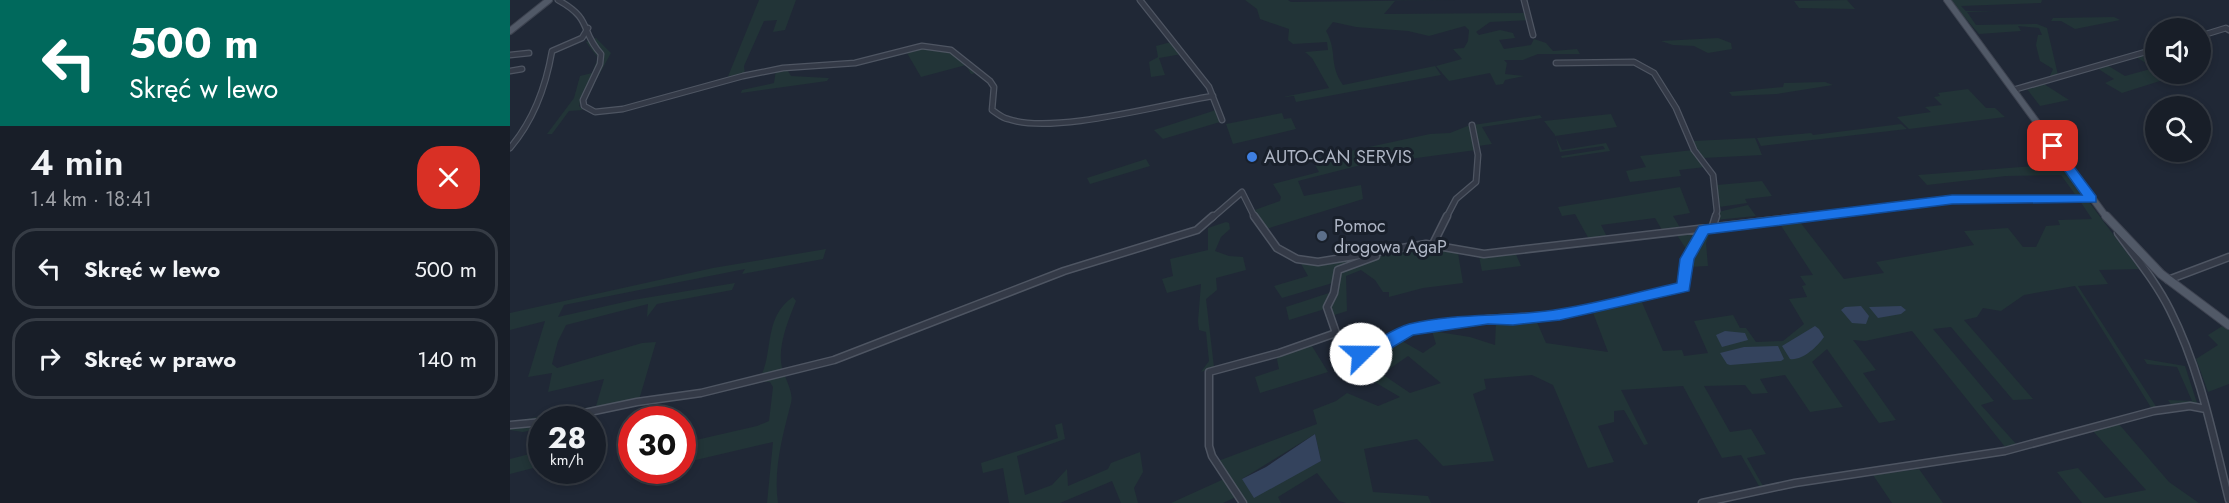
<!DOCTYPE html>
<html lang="pl">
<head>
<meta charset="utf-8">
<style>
  :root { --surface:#181e28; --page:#212730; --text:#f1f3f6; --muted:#9fa2a8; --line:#363c45 }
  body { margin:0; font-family:Jost,sans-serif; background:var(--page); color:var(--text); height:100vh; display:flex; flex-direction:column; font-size:22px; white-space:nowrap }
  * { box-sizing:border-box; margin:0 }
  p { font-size:20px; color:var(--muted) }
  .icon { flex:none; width:33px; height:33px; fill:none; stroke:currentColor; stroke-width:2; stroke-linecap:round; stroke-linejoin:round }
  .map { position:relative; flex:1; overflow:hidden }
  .drawer { display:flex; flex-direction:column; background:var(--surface); width:510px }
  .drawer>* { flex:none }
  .hud { background:#00695c; color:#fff; overflow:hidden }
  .buttons { position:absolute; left:1635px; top:18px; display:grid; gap:12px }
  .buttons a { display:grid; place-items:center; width:66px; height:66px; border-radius:50%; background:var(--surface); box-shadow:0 3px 9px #0003,0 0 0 2px var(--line); font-size:30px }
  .speed { position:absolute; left:18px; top:406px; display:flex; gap:12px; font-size:30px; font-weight:700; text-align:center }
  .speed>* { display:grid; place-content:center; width:78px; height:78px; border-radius:50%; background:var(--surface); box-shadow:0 3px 9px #0003,0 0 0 2px var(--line); line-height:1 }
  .speed small { font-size:15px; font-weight:400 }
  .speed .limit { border:9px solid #d22; background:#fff; color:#111 }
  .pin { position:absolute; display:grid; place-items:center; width:51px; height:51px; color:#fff; margin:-26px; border-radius:12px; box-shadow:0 3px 9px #0006 }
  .me { position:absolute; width:66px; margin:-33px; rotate:68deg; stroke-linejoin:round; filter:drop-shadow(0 0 4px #0008) }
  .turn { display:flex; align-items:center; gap:21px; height:126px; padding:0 30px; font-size:27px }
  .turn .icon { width:78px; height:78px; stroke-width:2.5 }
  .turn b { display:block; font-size:42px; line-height:51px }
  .round { display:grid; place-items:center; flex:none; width:63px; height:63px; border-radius:24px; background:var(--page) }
  .headline { display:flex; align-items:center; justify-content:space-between; height:102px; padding:0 30px }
  h1 { font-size:36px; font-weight:600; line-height:45px }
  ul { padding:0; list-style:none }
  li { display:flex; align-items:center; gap:18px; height:81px; margin:0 12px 9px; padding:0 18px; border:3px solid var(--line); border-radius:24px }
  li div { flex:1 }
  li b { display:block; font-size:22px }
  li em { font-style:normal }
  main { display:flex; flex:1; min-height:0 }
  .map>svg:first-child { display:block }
  .green { fill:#223437; fill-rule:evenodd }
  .water { fill:#34435d }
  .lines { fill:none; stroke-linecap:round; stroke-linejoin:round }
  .minor-far1-casing { stroke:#4e5562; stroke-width:7 }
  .minor-casing { stroke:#4e5562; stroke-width:9 }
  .major-far1-casing { stroke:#3d4350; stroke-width:8 }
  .major-casing { stroke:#3d4350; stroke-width:10 }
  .minor-far1 { stroke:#343a47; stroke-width:4.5 }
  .minor { stroke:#343a47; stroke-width:6 }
  .major-far1 { stroke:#515967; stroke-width:6 }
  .major { stroke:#515967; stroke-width:8 }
  .route { fill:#1a73e8; stroke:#114b97; stroke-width:1.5 }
  .shop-dot { fill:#3f7fe0; stroke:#19202b; stroke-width:2 }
  .service-dot { fill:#5c6f8a; stroke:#19202b; stroke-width:2 }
  .labels { text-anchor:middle; stroke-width:6; stroke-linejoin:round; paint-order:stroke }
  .poi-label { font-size:18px; fill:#aeb5c4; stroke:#19202b; text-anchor:start }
</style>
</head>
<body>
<main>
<section class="drawer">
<div class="hud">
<div class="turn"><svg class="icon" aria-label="left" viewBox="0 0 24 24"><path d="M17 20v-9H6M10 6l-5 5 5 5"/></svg><div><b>500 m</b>Skręć w lewo</div></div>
</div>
<div class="headline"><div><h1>4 min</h1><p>1.4 km · 18:41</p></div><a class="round" style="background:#d93025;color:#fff"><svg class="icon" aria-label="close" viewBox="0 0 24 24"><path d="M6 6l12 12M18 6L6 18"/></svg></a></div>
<ul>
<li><svg class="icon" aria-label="left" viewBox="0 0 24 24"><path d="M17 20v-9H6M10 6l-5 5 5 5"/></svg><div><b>Skręć w lewo</b></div><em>500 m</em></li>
<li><svg class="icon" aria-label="right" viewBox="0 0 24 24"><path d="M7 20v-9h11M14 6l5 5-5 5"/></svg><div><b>Skręć w prawo</b></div><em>140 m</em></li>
</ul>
</section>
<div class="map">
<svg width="1719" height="503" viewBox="0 0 1719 503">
  <rect width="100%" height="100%" fill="#202836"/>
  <!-- green -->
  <path class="green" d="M249,0H286L275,30L263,32L267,20L254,21L234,66L235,75L217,79Z
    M735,0H778L781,2L946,0L885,1L874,14L1017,13L1019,20L980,22L966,32L969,35L990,30L1003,33L1005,38L989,40L994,49L1021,45L1024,39L1036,43L1043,51L1067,49L1070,54H1028L1013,60H994L997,63L995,74L1014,76L995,80L993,84L986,85L980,73L939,81L926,66L952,59L943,49L954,48L958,41L959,30L955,26L919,36L898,31L846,27L823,22L816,31C828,52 818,63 833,85L925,66L931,75L786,102L784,96L773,97L819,88L802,58L795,52L818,50L817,42L783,44L778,40L779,29L750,19L747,9Z
    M1337,0L1345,9L1289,8L1284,1Z
    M1440,0H1532L1531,3L1451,6L1456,11L1485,12H1457L1466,25L1527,24L1537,28L1548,75L1539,78L1543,69L1530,61L1526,45L1528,35H1532L1529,28L1508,26L1511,31L1469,34Z
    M1604,17L1610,20L1565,29L1551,21H1541L1543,18Z
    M86,38L101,53L84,84L78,82L69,106L73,110L59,111L42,134H37L64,98L70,76L82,73L88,58L76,42Z
    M1208,38L1221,43L1222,49L1198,53L1184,46L1163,45L1151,41Z
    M661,42L672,54L649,58L655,75L641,77L639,62L648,57L646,46Z
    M410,47L442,52L467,73L461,74L456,65L411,77L397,53L376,59H366Z
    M1637,53L1645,58L1646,74H1672L1612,93L1595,83L1604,79L1587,68L1597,65L1615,76L1644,68L1626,57Z
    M277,69L281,76L319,78L317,81L231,93L232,90L264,83L266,70Z
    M1315,82L1323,85L1267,94L1222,96L1219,92L1273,87L1274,83Z
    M1534,84L1559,100L1530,106L1517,89Z
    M1458,89L1476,108H1485L1495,117L1399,129L1387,117L1421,112L1415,107L1432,105L1424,97L1430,96L1428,93Z
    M706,110L710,122L653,139L644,130Z
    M772,113L774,119L781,118L786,129L723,144L716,124Z
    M1101,114L1107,127L1045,136L1052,150L1096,143L1100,151L1052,158L1051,156L1095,149L1093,146L1050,152L1045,135L1034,121Z
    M1030,115L1032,118L972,127L982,144L968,146L963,125Z
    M1391,124L1397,129L1251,146L1247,138L1301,133L1303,135Z
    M960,125L966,150L847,166L788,181L794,196L851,185L853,199L753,230L742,211L770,201L771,197L763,184L809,172L802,159L920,134L940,133Z
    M1245,138L1252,155L1192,158L1183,141Z
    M1183,150L1195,167L1169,170L1171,176L1120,182L1116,171L1136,167L1130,156Z
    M636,159L640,166L580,184L577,178Z
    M1551,164L1575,197H1567L1551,175L1496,176L1417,185L1408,175Z
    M1252,181L1262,196L1235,199L1237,203L1209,207L1207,185Z
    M1170,187L1180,213L1163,216L1172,231H1191L1179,253L1166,234L1155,235L1145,218L1091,225L1098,239L1080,241L1065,214L1052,216L1048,207Z
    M1570,201L1579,202L1629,269L1589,270L1598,284L1568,286L1647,408L1642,409L1565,286L1514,295L1491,311L1473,308L1467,317L1454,320L1523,399L1503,400L1441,327L1423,329L1484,401L1471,405L1507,445L1496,448L1402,331L1355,341L1343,340L1366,370L1353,373L1386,420L1369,423L1317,349L1302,362L1333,407L1300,412L1275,375L1250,379L1258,393L1242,394L1235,385L1194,386L1220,432L1241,429L1256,454L1237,458L1253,486H1249L1231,455L1212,458L1173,386L1111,390L1138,444L1134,445L1114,410L1104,411V422L1088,426L1104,462L1078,468L1043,385L1022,375L974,379L976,389L963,394L984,461L933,466L907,439L854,449L863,492L918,496L921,503H836L829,501L807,473L768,497L771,503H737L708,461L807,424L803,410L826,401L837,393L868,406L890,397L856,377L855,360L892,341L913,353L926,344L922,331L960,337L985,345L986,321L1026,320L1036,343L1098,352L1082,310L1131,300L1153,351L1172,350L1174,356L1198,353L1184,321L1223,315L1230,328H1236L1246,342L1273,341L1294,324L1279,299L1297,297L1292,286L1296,285L1290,276L1303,275L1270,224L1290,222L1334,279L1374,273L1366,262L1464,245L1454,231L1498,228L1513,247H1526L1536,226L1550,225L1548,220L1582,219ZM898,356L931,383L900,393L872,374ZM805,434L811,461L791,471L732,479Z
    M1238,205L1246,216L1205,220L1208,212Z
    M716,222L719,223L720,229L711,237L705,251L719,256L733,257L736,270L706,278L707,290L696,299L704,367L691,372L699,361L696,332L689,330L688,321L691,284L657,293L652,279L663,276L660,259L698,250V228Z
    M1195,230H1204L1206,234L1200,233L1196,243L1198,266L1177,267L1178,259Z
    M928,246L948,253L953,283L913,288L879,297V292H873L865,280L851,270L836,276L837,311L821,316L819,308L826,282L772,298L764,286L798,276L790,262L806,263L906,247Z
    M316,249L313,259L232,274L235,269L54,305L48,317L123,300L225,283L222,290L147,304L137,317L138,304L56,325L48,341L42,364L47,368L132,343L146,342L129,400L57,420H32L31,428L13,432L0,430V422L86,406L94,379L38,392L42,373L18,377L35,321L0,330V313L203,268Z
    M1005,252L1011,266L972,271L969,256Z
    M822,292L815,309L779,320L776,307Z
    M283,297L286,301C278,321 267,347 272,368C275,378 284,393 281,403C273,434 263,470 268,503H257L263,442L173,463V443L247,426L259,421L263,387L260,382H246C266,362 250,319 283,297Z
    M1714,325L1719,329V384L1698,392L1686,359L1708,345L1698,335Z
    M800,343L818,372L750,393L745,377L769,369L766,355Z
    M1634,359L1675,366L1688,406H1662L1658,400L1682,401L1667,367L1637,364Z
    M552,423L555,439L507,456L515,495L542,485L557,469L558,486L598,469L601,463L630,452L633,472L624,488L628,503H611L602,481L550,503H499L493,468L473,473L471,463L548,438L545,425Z
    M1608,423L1659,482L1689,503H1572L1547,472L1568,468L1595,498L1636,490L1583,431Z
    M31,451V466L0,474V459Z
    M1409,469L1433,503H1382L1363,475Z
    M714,479L726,497L713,503H661Z"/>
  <!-- water -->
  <path class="water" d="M1351,306L1359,316L1356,324L1342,323L1331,310L1335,307Z
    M1391,306L1396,310L1391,314L1368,318L1359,307Z
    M1305,326L1309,329L1314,337C1307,347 1292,361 1280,359L1272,346Z
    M1215,331L1235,333L1238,340L1212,347L1206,335Z
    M1268,346L1274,359L1271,361L1220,365L1217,364L1210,353L1234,347Z
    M805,434L811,461L744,498L732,479L756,467Z"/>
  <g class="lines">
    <defs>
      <path id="minor-far1" d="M48,0C84,20 69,30 91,54L90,64L73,100L74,106L85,112L113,109L233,76L273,68L345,63L412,46L441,50L480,81L484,87L482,110C487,113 492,118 498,119C543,135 653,104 703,96
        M630,0L699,87L712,120
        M1014,0L1023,35
        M1690,36L1716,28L1719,30
        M0,55L19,53
        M1046,63L1124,62L1144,73L1166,108L1184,150L1203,175L1207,211L1205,218
        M0,71L12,69
        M1503,90L1646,49
        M0,148C23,121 36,86 42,51L72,38L78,28
        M702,218L732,192L745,218
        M936,218L946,199L966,182L968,155L962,125
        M1288,218L1442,200L1581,199"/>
      <path id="minor" d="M744,216L767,248L787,259L808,262L916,244L974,254L1301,216
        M1202,229L1206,216
        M1608,233C1626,258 1646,282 1660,310C1690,369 1703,436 1719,500
        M923,244L937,216
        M866,256L828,270L824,293L817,307L826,333L845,355L868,349L900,330L978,319L1050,315L1174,287L1177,259L1194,229
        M1658,280L1719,257
        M41,420L127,402L191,393L324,360L554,271L687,230L703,216
        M0,425L32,422
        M733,503L702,456L699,446V372L769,353L826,333
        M1192,503L1285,483L1495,451L1644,411L1680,406L1696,409"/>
      <path id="major-far1" d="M1437,0L1597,218
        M0,31L39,0"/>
      <path id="major" d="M1596,216L1651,274L1719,325"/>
    </defs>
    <!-- minor-far1 casing -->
    <use href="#minor-far1" class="minor-far1-casing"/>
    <!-- minor casing -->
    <use href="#minor" class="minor-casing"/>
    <!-- major-far1 casing -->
    <use href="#major-far1" class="major-far1-casing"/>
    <!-- major casing -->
    <use href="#major" class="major-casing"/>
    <!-- minor-far1 -->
    <use href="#minor-far1" class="minor-far1"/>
    <!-- minor -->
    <use href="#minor" class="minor"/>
    <!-- major-far1 -->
    <use href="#major-far1" class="major-far1"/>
    <!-- major -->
    <use href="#major" class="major"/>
  </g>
  <!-- route -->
  <path class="route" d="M1543,143L1547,144L1586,196V202L1442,204L1198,234L1184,259L1179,291L1050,320L1003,325L978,324L903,335L873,353L851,360L843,354L845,350C864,344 881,329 899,324C949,312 1000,318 1050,309C1089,303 1128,292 1167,283L1170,259L1189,226L1194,225L1442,195H1572L1537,146Z"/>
  <!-- markers -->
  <circle class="shop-dot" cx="742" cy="157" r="6"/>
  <circle class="service-dot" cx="812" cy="236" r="6"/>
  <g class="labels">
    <!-- poi labels -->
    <g class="poi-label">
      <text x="754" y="163">AUTO-CAN SERVIS</text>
      <text x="824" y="232">Pomoc<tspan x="824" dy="21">drogowa AgaP</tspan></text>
    </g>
  </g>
</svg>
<div class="buttons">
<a><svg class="icon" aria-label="sound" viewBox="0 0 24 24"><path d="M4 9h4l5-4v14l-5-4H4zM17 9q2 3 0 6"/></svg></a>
<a><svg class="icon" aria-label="search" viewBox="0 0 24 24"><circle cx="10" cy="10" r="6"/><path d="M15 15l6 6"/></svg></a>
</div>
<div class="speed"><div>28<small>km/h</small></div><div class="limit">30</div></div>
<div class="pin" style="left:1543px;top:146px;background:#d93025"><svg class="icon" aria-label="arrive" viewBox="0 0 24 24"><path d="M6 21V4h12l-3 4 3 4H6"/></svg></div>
<svg class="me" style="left:851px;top:354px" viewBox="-20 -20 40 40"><circle r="19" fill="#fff"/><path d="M0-13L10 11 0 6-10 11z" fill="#1a73e8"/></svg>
</div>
</main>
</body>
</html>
